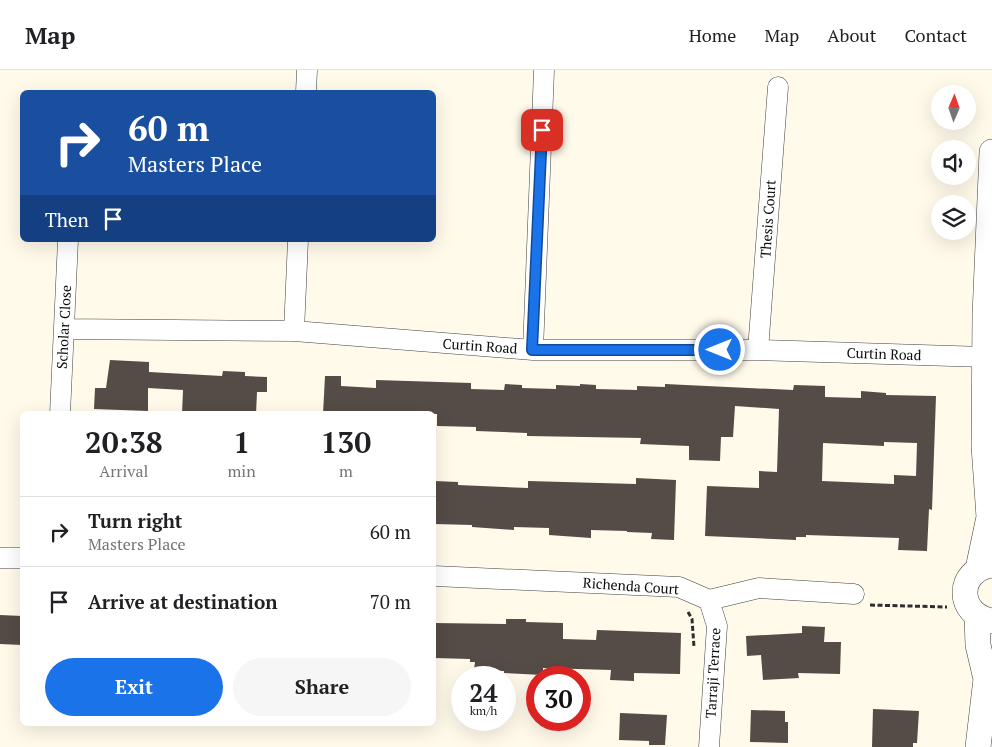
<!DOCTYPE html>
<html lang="en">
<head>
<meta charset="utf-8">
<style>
  :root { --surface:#fff; --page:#f6f6f6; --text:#202124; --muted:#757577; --line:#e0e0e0; --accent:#1a73e8 }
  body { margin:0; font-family:"PT Serif",serif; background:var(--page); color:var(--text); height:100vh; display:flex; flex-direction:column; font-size:19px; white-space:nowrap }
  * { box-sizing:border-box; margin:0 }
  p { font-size:16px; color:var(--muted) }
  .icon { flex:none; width:28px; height:28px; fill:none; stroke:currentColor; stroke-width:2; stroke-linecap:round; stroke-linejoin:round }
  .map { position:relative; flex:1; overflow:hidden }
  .sheet { position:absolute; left:20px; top:341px; width:416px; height:315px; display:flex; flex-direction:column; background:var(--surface); border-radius:8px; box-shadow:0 5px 20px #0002 }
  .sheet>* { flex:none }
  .guide { position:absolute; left:20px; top:20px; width:416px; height:152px; border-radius:8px; box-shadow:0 5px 20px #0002; background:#1a4fa0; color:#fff; overflow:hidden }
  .needle { width:32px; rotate:2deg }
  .buttons { position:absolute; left:931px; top:15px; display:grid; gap:10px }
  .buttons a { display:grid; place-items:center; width:45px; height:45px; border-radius:50%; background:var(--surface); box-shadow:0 5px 20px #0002; font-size:25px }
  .speed { position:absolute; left:451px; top:596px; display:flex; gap:10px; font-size:25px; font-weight:700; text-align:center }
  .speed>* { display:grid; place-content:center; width:65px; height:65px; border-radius:50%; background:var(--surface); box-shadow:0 5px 20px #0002; line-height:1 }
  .speed small { font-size:12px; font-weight:400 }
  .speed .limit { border:8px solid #d22; background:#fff; color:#111 }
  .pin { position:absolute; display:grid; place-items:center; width:42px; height:42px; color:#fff; margin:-21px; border-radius:10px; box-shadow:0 2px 8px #0006 }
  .me { position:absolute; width:55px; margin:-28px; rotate:270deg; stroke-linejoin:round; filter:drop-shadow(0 0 4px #0008) }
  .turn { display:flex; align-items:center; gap:18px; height:105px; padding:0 25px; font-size:22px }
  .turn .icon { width:65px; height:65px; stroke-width:2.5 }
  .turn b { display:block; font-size:35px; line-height:42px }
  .then { display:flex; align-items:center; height:48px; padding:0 25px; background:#0003; gap:10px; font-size:19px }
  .eta { display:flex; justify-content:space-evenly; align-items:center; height:85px; text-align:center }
  .eta b { font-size:30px; font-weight:800; line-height:35px }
  .button { display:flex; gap:10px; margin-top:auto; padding:10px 25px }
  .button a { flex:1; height:58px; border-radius:30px; background:var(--accent); color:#fff; font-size:20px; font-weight:800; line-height:58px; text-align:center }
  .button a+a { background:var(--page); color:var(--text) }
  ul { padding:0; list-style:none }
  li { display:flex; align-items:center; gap:15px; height:70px; padding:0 25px; border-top:1px solid var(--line) }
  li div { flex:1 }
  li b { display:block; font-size:19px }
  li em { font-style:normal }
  header { display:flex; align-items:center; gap:30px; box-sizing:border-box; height:70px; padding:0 25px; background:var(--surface); border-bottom:1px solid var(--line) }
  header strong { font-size:24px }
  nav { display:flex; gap:28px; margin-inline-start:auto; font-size:18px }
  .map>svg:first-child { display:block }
  .building { fill:#554c47; fill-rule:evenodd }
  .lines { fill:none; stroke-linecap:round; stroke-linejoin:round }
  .minor-casing { stroke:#3f3f3f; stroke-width:21 }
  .tertiary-casing { stroke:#3f3f3f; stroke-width:26 }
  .path { stroke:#2e2e2e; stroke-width:3; stroke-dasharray:5 2.5; stroke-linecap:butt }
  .minor { stroke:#fff; stroke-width:20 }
  .tertiary { stroke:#fff; stroke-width:25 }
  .route-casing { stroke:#114b97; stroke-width:12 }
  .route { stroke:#1a73e8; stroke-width:9 }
  .labels { text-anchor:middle; stroke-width:5; stroke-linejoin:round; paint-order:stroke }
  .street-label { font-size:14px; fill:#0c0c0c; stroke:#fff }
</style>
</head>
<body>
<header>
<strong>Map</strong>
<nav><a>Home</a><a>Map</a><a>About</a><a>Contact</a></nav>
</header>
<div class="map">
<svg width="992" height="677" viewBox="0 0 992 677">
  <rect width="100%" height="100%" fill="#fffaea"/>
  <!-- building -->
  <path class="building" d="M110,290L149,292V302L222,306L223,301L245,302V306L267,307V322H257L256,344H182L183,320L148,318V341L94,339L95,318H106Z
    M325,306H341V316L376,318V310L471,313V319L504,320L505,314L522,315V318L556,319V315L580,316V314L596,315V319L637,320V316L665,317V314L793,320L794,315L825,316V327L861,328V321L886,323V325L936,326L932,440L929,439L927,481L898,480L899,468L806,465V467H796V470L705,466L707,416L759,418V401L777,402L779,339L735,336L733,367H721L720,391L689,390V376L640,374L641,368L527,366V363L476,361V357L437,356V344H323ZM884,372L917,373L916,406L894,405V414L822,411L823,373L884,376Z
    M636,408L676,410L674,470L651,469L652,463L627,462V461L591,460V468L549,465V458L514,457V460L472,457V455L434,454V411L458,412V415L528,418V411L636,414Z
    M0,545L22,546V575L0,574Z
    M506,549H526V552L563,553V569L596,570L597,560L681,563L680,604L634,603V611L610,610L611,600L543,598V605L504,603V601L474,600L475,592H470V589L434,588V553L506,554Z
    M802,556L825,557L824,572H841L840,604L798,603L799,608L763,610L761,585L747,586L746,566L802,563Z
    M873,639L919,641L917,673H913V677H872Z
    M751,640L785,641V652H788V673L750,672Z
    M620,643L667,645L665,675H649V671L619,670Z"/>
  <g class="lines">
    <defs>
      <path id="minor" d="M306,22L307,0
        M64,259L294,261L533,280H758L985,287
        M294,261L298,170
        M533,280L544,0
        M758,280L778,17
        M60,344L68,170
        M0,488H22
        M434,506L679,517L709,530L759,518L854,524
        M709,530L717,556L709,677"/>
      <path id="tertiary" d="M992,82L985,245L984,376L989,447L992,454
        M992,495C956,500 956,545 992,551
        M978,499L989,447
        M977,546L978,575L986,609
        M978,677L986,609L992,593"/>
    </defs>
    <!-- minor casing -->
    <use href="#minor" class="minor-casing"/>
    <!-- tertiary casing -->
    <use href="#tertiary" class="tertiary-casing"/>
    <!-- path -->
    <path class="path" d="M870,535L947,537
      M688,542L692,549L694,577"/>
    <!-- minor -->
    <use href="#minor" class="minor"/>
    <!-- tertiary -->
    <use href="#tertiary" class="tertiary"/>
  </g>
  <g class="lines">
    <defs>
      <path id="route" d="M542,60L532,280H720"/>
    </defs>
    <!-- route casing -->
    <use href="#route" class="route-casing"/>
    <!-- route -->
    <use href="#route" class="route"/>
  </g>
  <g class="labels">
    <!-- street labels -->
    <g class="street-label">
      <text transform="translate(768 149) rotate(-86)" y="5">Thesis Court</text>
      <text transform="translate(64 257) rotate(-87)" y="5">Scholar Close</text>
      <text transform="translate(480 276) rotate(4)" y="5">Curtin Road</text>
      <text transform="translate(884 284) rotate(2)" y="5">Curtin Road</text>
      <text transform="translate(631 516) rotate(4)" y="5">Richenda Court</text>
      <text transform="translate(713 603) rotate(-87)" y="5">Tarraji Terrace</text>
    </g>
  </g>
</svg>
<div class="buttons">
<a><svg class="needle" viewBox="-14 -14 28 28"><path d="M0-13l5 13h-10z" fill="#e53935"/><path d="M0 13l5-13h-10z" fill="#757577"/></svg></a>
<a><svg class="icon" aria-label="sound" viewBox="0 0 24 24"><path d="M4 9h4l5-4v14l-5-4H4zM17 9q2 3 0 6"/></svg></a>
<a><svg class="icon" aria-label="layers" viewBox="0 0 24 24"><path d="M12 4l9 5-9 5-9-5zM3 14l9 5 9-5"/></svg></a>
</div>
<div class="speed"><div>24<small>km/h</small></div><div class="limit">30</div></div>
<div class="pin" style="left:542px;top:60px;background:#d93025"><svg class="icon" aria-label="arrive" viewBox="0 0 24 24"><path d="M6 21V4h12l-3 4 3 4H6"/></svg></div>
<svg class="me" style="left:720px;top:280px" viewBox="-20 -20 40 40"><circle r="17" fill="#1a73e8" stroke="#fff" stroke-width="3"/><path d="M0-11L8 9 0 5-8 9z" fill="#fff"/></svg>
<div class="guide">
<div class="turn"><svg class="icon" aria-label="right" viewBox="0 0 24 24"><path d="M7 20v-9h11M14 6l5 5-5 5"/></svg><div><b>60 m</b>Masters Place</div></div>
<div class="then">Then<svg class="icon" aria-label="arrive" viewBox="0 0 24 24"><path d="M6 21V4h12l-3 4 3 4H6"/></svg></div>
</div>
<section class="sheet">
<div class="eta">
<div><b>20:38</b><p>Arrival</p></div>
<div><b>1</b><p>min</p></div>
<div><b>130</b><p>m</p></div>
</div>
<ul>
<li><svg class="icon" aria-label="right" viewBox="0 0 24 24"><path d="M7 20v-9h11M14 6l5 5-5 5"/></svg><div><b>Turn right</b><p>Masters Place</p></div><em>60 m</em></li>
<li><svg class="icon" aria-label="arrive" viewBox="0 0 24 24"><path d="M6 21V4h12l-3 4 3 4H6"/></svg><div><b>Arrive at destination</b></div><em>70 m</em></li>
</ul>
<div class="button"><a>Exit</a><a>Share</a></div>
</section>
</div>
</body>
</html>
